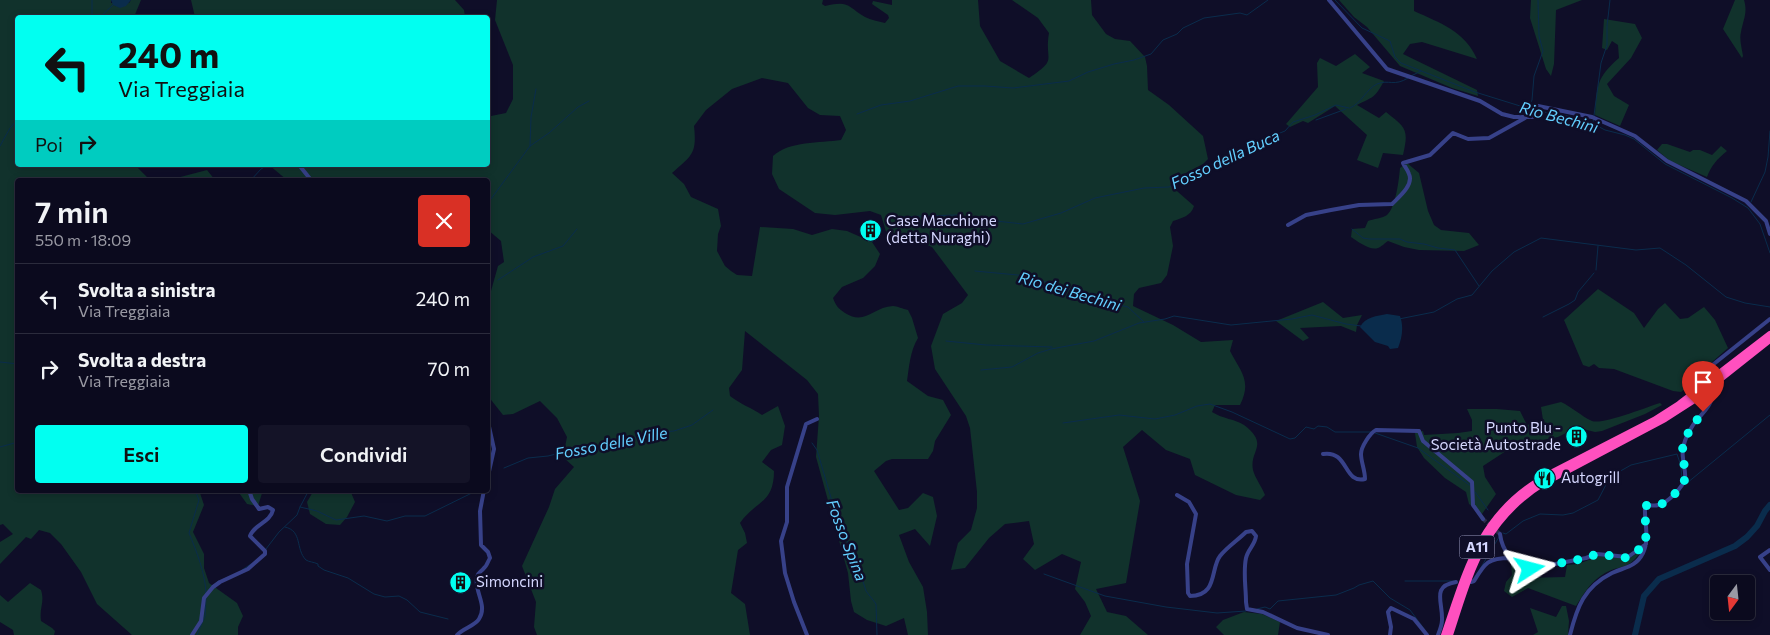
<!DOCTYPE html>
<html lang="it">
<head>
<meta charset="utf-8">
<style>
  :root { --surface:#0b0a1e; --page:#141327; --text:#f1f3f6; --muted:#9a9aa4; --line:#2b2b3c; --accent:#01fff1 }
  body { margin:0; font-family:Commissioner,sans-serif; background:var(--page); color:var(--text); height:100vh; display:flex; flex-direction:column; font-size:19px; white-space:nowrap }
  * { box-sizing:border-box; margin:0 }
  p { font-size:16px; color:var(--muted) }
  .icon { flex:none; width:28px; height:28px; fill:none; stroke:currentColor; stroke-width:2; stroke-linecap:round; stroke-linejoin:round }
  .map { position:relative; flex:1; overflow:hidden }
  .details { position:absolute; left:15px; top:178px; width:475px; height:315px; display:flex; flex-direction:column; background:var(--surface); border-radius:5px; box-shadow:0 2px 8px #0003,0 0 0 1px var(--line) }
  .details>* { flex:none }
  .hud { position:absolute; left:15px; top:15px; width:475px; height:152px; border-radius:5px; box-shadow:0 2px 8px #0003,0 0 0 1px var(--line); background:#01fff1; color:#111; overflow:hidden }
  .needle { width:32px; rotate:195deg }
  .controls { position:absolute; left:1710px; top:575px; display:grid; gap:10px }
  .controls a { display:grid; place-items:center; width:45px; height:45px; border-radius:5px; background:var(--surface); box-shadow:0 2px 8px #0003,0 0 0 1px var(--line); font-size:25px }
  .pin { position:absolute; display:grid; place-items:center; width:42px; height:42px; color:#fff; margin:-51px -21px; border-radius:50% 50% 50% 0; rotate:-45deg; box-shadow:0 0 5px #0007 }
  .pin .icon { rotate:45deg }
  .me { position:absolute; width:55px; margin:-28px; rotate:81deg; stroke-linejoin:round; filter:drop-shadow(0 0 4px #0008) }
  .turn { display:flex; align-items:center; gap:18px; height:105px; padding:0 20px; font-size:22px }
  .turn .icon { width:65px; height:65px; stroke-width:2.5 }
  .turn b { display:block; font-size:35px; line-height:42px }
  .then { display:flex; align-items:center; height:48px; padding:0 20px; background:#0003; gap:10px; font-size:19px }
  .round { display:grid; place-items:center; flex:none; width:52px; height:52px; border-radius:5px; background:var(--page) }
  .headline { display:flex; align-items:center; justify-content:space-between; height:85px; padding:0 20px }
  h1 { font-size:30px; font-weight:600; line-height:38px }
  .primary-button { display:flex; gap:10px; margin-top:auto; padding:10px 20px }
  .primary-button a { flex:1; height:58px; border-radius:5px; background:var(--accent); color:#111; font-size:20px; font-weight:600; line-height:58px; text-align:center }
  .primary-button a+a { background:var(--page); color:var(--text) }
  ul { padding:0; list-style:none }
  li { display:flex; align-items:center; gap:15px; height:70px; padding:0 20px; border-top:1px solid var(--line) }
  li div { flex:1 }
  li b { display:block; font-size:19px }
  li em { font-style:normal }
  .map>svg:first-child { display:block }
  .green { fill:#11322c }
  .water { fill:#0a2c4c }
  .lines { fill:none; stroke-linecap:round; stroke-linejoin:round }
  .stream { stroke:#0a2c4c; stroke-width:1 }
  .river { stroke:#0a2c4c; stroke-width:6 }
  .minor-tunnel { stroke:#2d2c48; stroke-width:4; stroke-dasharray:4 2; stroke-linecap:butt }
  .minor { stroke:#374189; stroke-width:4 }
  .motorway { stroke:#ff50bf; stroke-width:6 }
  .route { stroke:#01fff1; stroke-width:9; stroke-dasharray:0 16.2 }
  .labels { text-anchor:middle; stroke-width:5; stroke-linejoin:round; paint-order:stroke }
  .shield { fill:#0f0e28; stroke:#9a9bbe; stroke-width:1 }
  .shield-label { font-size:14px; font-weight:bold; fill:#d5d7ff }
  .poi-label { font-size:15px; fill:#d5d7ff; stroke:#0f0e28; text-anchor:start }
  .water-label { font-size:16px; font-style:italic; fill:#63cfff; stroke:#0f0e28 }
</style>
</head>
<body>
<div class="map">
<svg width="1770" height="635" viewBox="0 0 1770 635">
  <rect width="100%" height="100%" fill="#0f0e28"/>
  <!-- green -->
  <path class="green" d="M0,0H111V3H129L131,0H141L134,17L18,18V165H135L150,180H18V490H199L204,505L193,532L204,554V568L209,583L237,603L243,616L238,627V635H132L97,604L81,572L61,544L50,533L39,530L31,539L26,537L0,564V542L13,534L3,524L0,525Z
    M191,0H455L464,10L465,17H195Z
    M497,0H823L822,4L825,6C849,0 847,6 865,17C871,20 878,21 885,23L889,18L888,15L872,4L873,1L892,5V0H978L980,26L1000,61L1029,78C1059,58 1044,62 1049,33L1038,18L1012,0H1091L1092,15L1106,34L1115,39L1130,41L1145,57L1147,66L1148,90L1169,105L1203,136L1208,159L1203,164L1184,174L1170,185L1194,206C1191,216 1182,218 1173,221L1170,227L1173,246L1167,275L1161,283L1139,288L1134,294L1133,306L1173,325L1201,342L1233,340L1230,351C1241,372 1252,381 1240,405H1215L1212,412C1223,419 1235,419 1244,425C1270,445 1249,450 1253,470C1255,478 1262,487 1265,495L1260,500L1236,495L1195,475L1190,459L1166,450L1142,430L1123,447L1140,501L1126,583L1096,589L1107,612L1126,616L1148,635H1080L1091,616L1085,602L1075,589L1081,562L1062,554L1035,570L1023,559L1034,544L1029,521L1005,524L989,538L965,568L951,570L958,543L971,530L977,508V492L970,428L966,416L935,369L931,346L943,314L962,303L968,295L932,247L910,238L887,235L881,215L870,211L835,215L815,213L779,189L772,174L773,156C789,141 820,143 841,140L846,130L840,116L820,115L808,108L788,83L762,78L732,89L706,110L694,126C697,154 692,155 672,173L684,184L691,197L718,209L721,226L718,234L717,251L725,266L731,271L737,275L752,276L760,227L793,229L812,235L832,229L847,231L872,242L880,254L875,266L863,278L842,287L833,298C836,306 838,308 845,313C865,326 873,307 893,306C897,306 903,309 908,310L912,318L918,338C910,351 909,367 907,381L928,396L943,400L951,415L935,441L933,451L928,459H892L886,461L874,471L899,510L908,508L923,493L933,497L937,516L930,546L915,529L899,535L909,562L923,587L927,612L928,635H908L904,618L886,626L867,620L854,612L851,601L848,573L816,457L819,416L818,394L807,380L745,331L742,370L729,388L730,396C740,404 752,408 762,415L778,406L785,426L782,445L771,450L762,462L774,471C774,504 755,501 740,523L745,533L747,543L738,550L731,593L745,604L750,635H537L534,627L536,602L522,566L549,507L555,489L574,467L563,457L567,437L557,418L540,401L513,414L503,415L488,396V297L491,291L498,266L504,262L501,241L488,230V180H287L269,165H488V113L491,116L506,113L513,99V65L495,20Z
    M1339,0H1414V11C1440,23 1465,31 1477,59L1422,42L1410,44L1403,54L1477,90L1478,96L1452,88L1400,66L1367,27L1354,17Z
    M1531,0H1582L1556,10L1554,64L1551,76L1546,69L1530,18Z
    M1735,0H1744C1748,13 1743,20 1741,32C1739,39 1742,49 1743,56L1742,58L1723,29Z
    M1604,19L1635,24L1642,38L1631,58L1607,84L1614,96L1629,105L1620,126L1595,115C1597,86 1596,78 1619,58L1618,45L1612,41L1607,50L1602,48Z
    M1355,54L1370,67L1362,73L1384,81C1375,98 1373,97 1357,105L1379,118L1386,112C1406,128 1409,129 1403,155L1383,153L1378,168L1357,160L1367,135L1335,106L1308,123L1303,121L1290,127L1286,124L1318,87L1317,63L1320,58L1336,66Z
    M1662,144H1667L1690,152L1693,150H1700L1712,155L1721,146L1727,151C1717,159 1711,166 1707,177L1670,161L1657,150Z
    M1407,163L1419,173L1428,211L1434,225L1441,230L1469,233L1479,245L1464,251L1419,250L1404,247L1388,241C1385,243 1381,247 1378,248C1370,251 1357,241 1351,237L1352,229L1365,228L1368,221C1373,219 1383,218 1387,215C1396,207 1399,179 1400,168Z
    M207,170L215,180H169Z
    M1598,289L1634,313L1644,328L1658,309L1665,303L1680,319L1688,318L1704,307L1715,320L1728,348L1703,370L1690,385L1681,392L1673,391L1614,369L1599,368L1594,364L1589,367L1583,365L1564,320Z
    M1323,302L1343,318L1362,315L1357,325L1356,332L1341,326L1300,328L1309,338L1303,341L1276,321Z
    M1561,402C1572,407 1581,416 1592,421C1602,425 1647,407 1660,403L1662,405L1645,414L1602,431L1595,432L1579,428L1572,430L1558,437L1521,444L1506,451L1483,466L1485,477L1496,494L1482,514L1469,504L1466,492L1445,478L1424,458L1417,447L1415,433L1423,431L1424,435L1458,433L1472,431V420L1467,409H1497L1520,411L1527,425L1543,420L1541,407Z
    M237,490H263L258,506L247,504Z
    M314,490H350L355,502L347,517L340,525L326,524L310,514L307,502Z
    M1641,551C1628,571 1622,564 1605,573C1591,581 1584,593 1576,606L1528,588L1512,597L1504,591L1506,582L1512,575L1511,564L1524,578L1565,577L1567,565L1578,564L1599,556L1628,559Z
    M30,583L41,590C45,603 39,607 41,621L52,628L55,631L54,635H14L13,630L0,622V595L8,602Z
    M1562,606H1566L1569,621L1568,635H1533L1538,632L1530,608L1556,617Z
    M1244,612L1262,614L1280,622L1278,635H1224L1216,627L1223,620Z"/>
  <!-- water -->
  <path class="water" d="M111,0H131L126,6L120,8L113,5Z
    M1387,314L1400,316C1404,327 1402,338 1398,348L1390,349L1388,346L1375,342L1360,327C1365,317 1377,316 1387,314Z"/>
  <g class="lines">
    <!-- stream -->
    <path class="stream" d="M1335,0L1362,28L1390,41L1395,57L1401,63L1475,92L1533,110
      M92,18V0
      M99,18L113,5
      M469,18V17
      M1411,76L1421,71
      M1350,108C1362,103 1366,89 1377,84C1389,79 1394,87 1408,78
      M1528,109L1532,100L1534,76L1543,51L1539,36L1538,0
      M1537,111L1569,116L1590,122L1605,130L1625,135L1634,139L1665,164L1732,198L1748,208L1760,224L1770,253
      M857,114L881,105L910,101L958,86H985L1013,88L1069,81L1088,72L1114,64L1134,60L1151,54L1163,40L1177,34L1183,28L1204,18L1240,13L1247,15L1268,0
      M1316,120L1346,109
      M1593,123L1601,63L1607,45V26L1610,0
      M0,146L10,128L18,119
      M530,146L531,117L536,89
      M251,180L261,169L268,165
      M1751,202L1765,172L1768,157L1770,131
      M488,203L530,146L549,133L578,107L589,101
      M896,217L956,215L987,220L1023,224L1061,213L1095,198L1144,188L1169,187L1213,164L1224,156L1242,152L1270,137L1285,131L1293,122L1315,115L1336,105L1349,108
      M1352,229L1363,238L1369,239H1400L1407,242L1424,244L1438,248L1455,250L1479,286
      M1596,270L1598,246
      M975,271L1028,276L1067,289L1094,295L1106,302L1128,307L1144,322
      M498,280L533,257L563,246L577,229
      M1543,317L1569,304L1575,300L1578,292L1594,273
      M1399,319L1434,312L1457,299L1472,295L1492,271L1514,252L1541,238L1636,250L1660,248L1686,265L1726,297L1745,303L1770,307
      M946,341L986,345L1052,347
      M0,362L18,364
      M981,370L1012,367L1038,353L1051,349L1094,341L1139,323L1165,319L1174,316L1231,325L1292,319L1312,315L1346,324L1361,326
      M1063,423L1119,415L1155,419L1175,415L1197,406L1210,404L1232,412L1290,439L1295,438L1306,427L1314,429L1318,426L1327,427L1335,432H1371
      M1375,433L1418,448L1471,486
      M812,443L817,450L839,525L856,559L866,591L876,604L877,635
      M0,447L18,442
      M504,468L528,458L548,456L568,451L600,448L652,433L674,431L692,425L713,410
      M1685,483H1687L1770,415
      M195,490L199,500L189,533C196,550 206,575 206,594
      M1475,492L1488,510
      M300,507L317,511L336,520L364,516L387,521L405,516H425L478,490
      M285,527C303,531 295,549 306,560C309,562 314,562 318,564V566L324,570L348,578L374,594L385,597L399,596L407,600L420,612L448,619
      M1503,533L1506,534L1523,521L1540,514L1563,515L1573,513L1598,500L1610,477L1631,465L1677,454L1681,466L1682,481
      M266,549L279,532L297,515L300,507L309,490
      M1480,569L1499,537
      M242,570L251,564
      M1044,574L1105,596L1166,607L1217,613L1246,611
      M1405,581H1454
      M207,592L218,581
      M1257,609L1265,607L1270,609L1278,601L1336,595L1354,588L1359,585L1373,581L1390,598L1410,610L1425,630
      M197,635L205,616L206,599"/>
    <!-- river -->
    <path class="river" d="M1635,635L1644,596L1659,579L1735,546L1747,537L1757,526L1765,511L1770,505"/>
    <!-- minor-tunnel -->
    <path class="minor-tunnel" d="M1483,519L1500,534"/>
    <!-- minor -->
    <path class="minor" d="M1329,0L1387,69L1480,101L1502,114L1514,117H1533L1538,106L1592,117L1635,136L1667,161L1746,201L1766,221L1770,234
      M299,165L311,180
      M1288,225L1306,215L1331,210L1359,205L1392,204C1399,197 1414,185 1409,174C1408,170 1405,167 1403,163L1430,155L1453,133L1468,139L1489,138L1525,118
      M1703,382L1701,377L1705,371L1770,319
      M488,422L494,449L488,476
      M1323,454C1349,450 1343,484 1365,479C1365,470 1361,462 1361,454C1361,447 1370,433 1376,430L1419,431L1423,441L1472,482L1473,505L1483,519
      M1177,495L1189,502L1196,514L1187,564L1188,593L1190,596C1218,596 1210,569 1220,556C1227,547 1238,540 1246,532L1252,531L1256,536C1255,545 1248,549 1246,558C1243,572 1246,588 1246,602L1247,609L1263,612L1297,628L1328,635
      M1500,534C1502,550 1513,566 1530,569L1586,558L1597,554L1628,557L1646,544
      M1770,550L1760,557L1770,570
      M1471,582L1474,581C1485,563 1488,558 1510,558
      M192,635L201,621L204,598L213,587L220,582L248,569L265,554V551L250,536C254,524 270,523 273,510L268,507L259,509L252,499L249,490
      M457,635C463,628 475,626 479,619C488,605 474,592 477,577C478,572 481,572 484,568C487,566 488,561 490,558L488,552L481,545L480,511L484,490
      M807,635L794,602L785,573L781,541L787,522V487L806,424L817,419
      M1390,635L1391,627L1388,612L1391,608L1414,619L1427,635
      M1438,635C1440,630 1442,625 1442,620C1443,602 1431,586 1456,582
      M1570,635C1577,607 1584,587 1612,573C1625,567 1636,567 1643,553C1650,539 1644,521 1645,507L1647,505C1650,505 1655,506 1658,505C1667,504 1684,486 1685,478C1686,471 1683,465 1683,458C1681,446 1687,435 1693,425C1699,416 1716,403 1711,392"/>
    <!-- motorway -->
    <path class="motorway" d="M1547,475L1654,420L1679,404L1770,334
      M1550,480L1665,419L1693,401L1770,340
      M1444,635C1466,571 1479,516 1541,479
      M1450,635C1471,571 1483,521 1544,483"/>
  </g>
  <g class="lines">
    <!-- route -->
    <path class="route" d="M1530,569L1586,558L1597,554L1628,558L1646,544L1645,507L1647,505C1650,505 1655,506 1658,505C1667,504 1684,486 1685,478C1686,467 1681,457 1683,446C1686,433 1695,423 1703,412"/>
  </g>
  <!-- icons -->
  <defs>
    <symbol id="building-disc" viewBox="-11 -11 22 22"><circle r="9.5" fill="#01fff1" stroke="#0f0e28"/><path d="M-4-6H4V6H1V3H-1V6H-4ZM-2.5-4.3h1.7v1.8h-1.7ZM.8-4.3h1.7v1.8H.8ZM-2.5-1h1.7V.8h-1.7ZM.8-1h1.7V.8H.8Z" fill="#111"/></symbol>
    <symbol id="restaurant-disc" viewBox="-11 -11 22 22"><circle r="9.5" fill="#01fff1" stroke="#0f0e28"/><path d="M-5-6h1v4h1v-4h1v4h1v-4h1v5L-1.5 .5V6h-2V.5L-5-1ZM5-6V6H3V1.5H1.5Q1.5-4 5-6Z" fill="#111"/></symbol>
  </defs>
  <g fill-rule="evenodd">
    <use href="#building-disc" x="858" y="218" width="25" height="25"/>
    <use href="#building-disc" x="1564" y="424" width="25" height="25"/>
    <use href="#restaurant-disc" x="1532" y="466" width="25" height="25"/>
    <use href="#building-disc" x="448" y="570" width="25" height="25"/>
  </g>
  <g class="labels">
    <!-- shield labels -->
    <rect class="shield" x="1459.5" y="535.5" width="35" height="23" rx="4"/>
    <g class="shield-label">
      <text x="1477" y="552">A11</text>
    </g>
    <!-- poi labels -->
    <g class="poi-label">
      <text x="886" y="226">Case Macchione<tspan x="886" dy="17">(detta Nuraghi)</tspan></text>
      <text x="1561" y="433" text-anchor="end">Punto Blu -<tspan x="1561" dy="17">Società Autostrade</tspan></text>
      <text x="1561" y="483">Autogrill</text>
      <text x="476" y="587">Simoncini</text>
    </g>
    <!-- water labels -->
    <g class="water-label">
      <text transform="translate(1559 117) rotate(15)" y="6">Rio Bechini</text>
      <text transform="translate(1225 159) rotate(-25)" y="6">Fosso della Buca</text>
      <text transform="translate(1070 291) rotate(16)" y="6">Rio dei Bechini</text>
      <text transform="translate(611 443) rotate(-11)" y="6">Fosso delle Ville</text>
      <text transform="translate(847 540) rotate(69)" y="6">Fosso Spina</text>
    </g>
  </g>
</svg>
<div class="controls">
<a><svg class="needle" viewBox="-14 -14 28 28"><path d="M0-13l5 13h-10z" fill="#e53935"/><path d="M0 13l5-13h-10z" fill="#9a9aa4"/></svg></a>
</div>
<div class="pin" style="left:1703px;top:412px;background:#d93025"><svg class="icon" aria-label="arrive" viewBox="0 0 24 24"><path d="M6 21V4h12l-3 4 3 4H6"/></svg></div>
<svg class="me" style="left:1530px;top:569px" viewBox="-20 -20 40 40"><path d="M0-17L14 15 0 8-14 15z" fill="#01fff1" stroke="#fff" stroke-width="4"/></svg>
<div class="hud">
<div class="turn"><svg class="icon" aria-label="left" viewBox="0 0 24 24"><path d="M17 20v-9H6M10 6l-5 5 5 5"/></svg><div><b>240 m</b>Via Treggiaia</div></div>
<div class="then">Poi<svg class="icon" aria-label="right" viewBox="0 0 24 24"><path d="M7 20v-9h11M14 6l5 5-5 5"/></svg></div>
</div>
<section class="details">
<div class="headline"><div><h1>7 min</h1><p>550 m · 18:09</p></div><a class="round" style="background:#d93025;color:#fff"><svg class="icon" aria-label="close" viewBox="0 0 24 24"><path d="M6 6l12 12M18 6L6 18"/></svg></a></div>
<ul>
<li><svg class="icon" aria-label="left" viewBox="0 0 24 24"><path d="M17 20v-9H6M10 6l-5 5 5 5"/></svg><div><b>Svolta a sinistra</b><p>Via Treggiaia</p></div><em>240 m</em></li>
<li><svg class="icon" aria-label="right" viewBox="0 0 24 24"><path d="M7 20v-9h11M14 6l5 5-5 5"/></svg><div><b>Svolta a destra</b><p>Via Treggiaia</p></div><em>70 m</em></li>
</ul>
<div class="primary-button"><a>Esci</a><a>Condividi</a></div>
</section>
</div>
</body>
</html>
